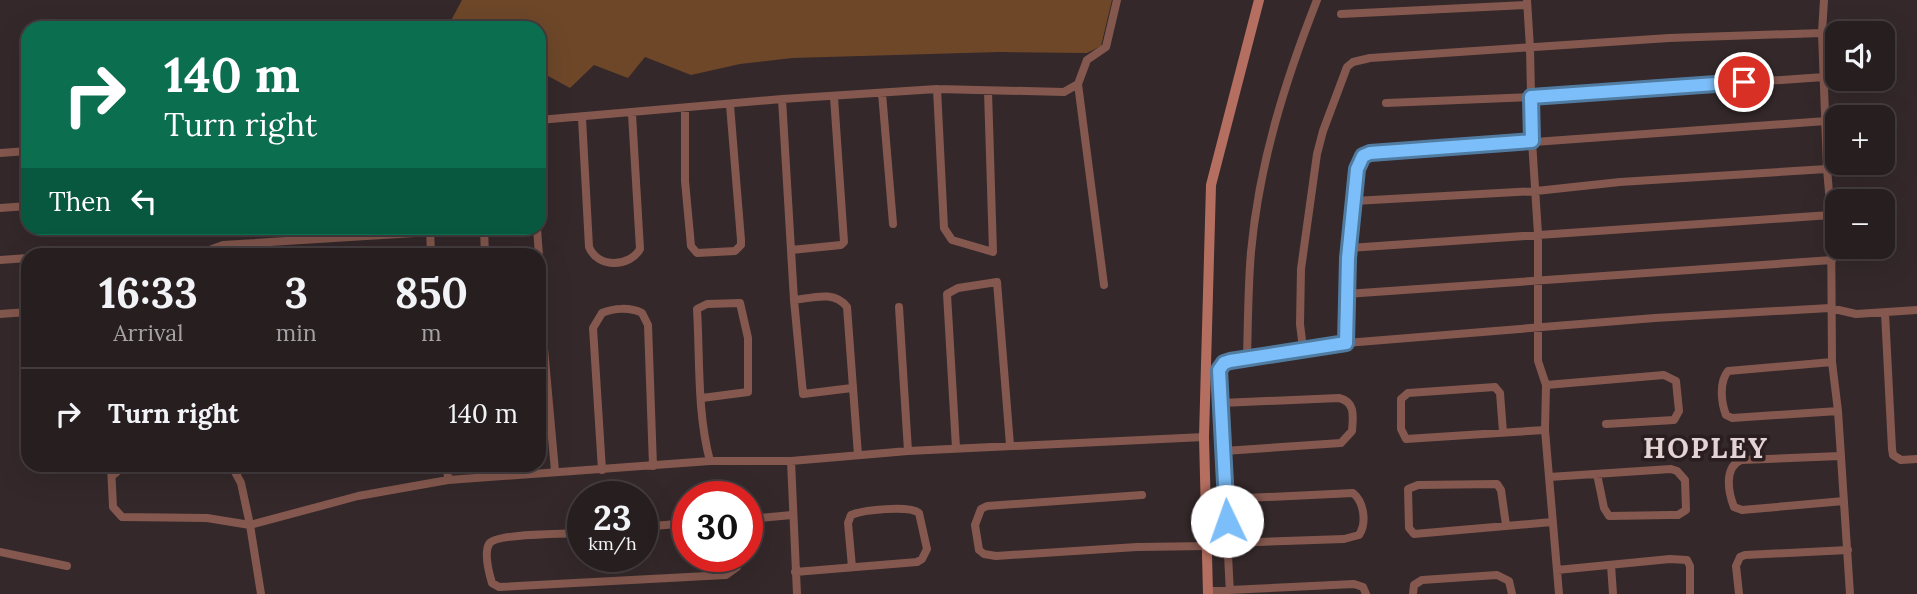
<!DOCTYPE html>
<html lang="en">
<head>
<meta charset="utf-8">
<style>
  :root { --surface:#271e20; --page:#2f2729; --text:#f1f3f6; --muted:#a4a2a5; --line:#433c3e }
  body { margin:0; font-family:Lora,serif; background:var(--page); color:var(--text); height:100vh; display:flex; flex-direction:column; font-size:26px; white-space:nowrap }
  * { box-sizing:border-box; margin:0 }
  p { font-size:23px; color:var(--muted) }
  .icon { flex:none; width:38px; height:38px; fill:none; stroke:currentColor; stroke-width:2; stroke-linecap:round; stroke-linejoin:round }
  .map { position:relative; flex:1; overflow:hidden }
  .panel { position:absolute; left:21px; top:248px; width:525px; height:224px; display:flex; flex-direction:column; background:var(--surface); border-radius:21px; box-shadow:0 7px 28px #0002,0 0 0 2px var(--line) }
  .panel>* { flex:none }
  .hud { position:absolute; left:21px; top:21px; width:525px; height:214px; border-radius:21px; box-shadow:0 7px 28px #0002,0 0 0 2px var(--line); background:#0b6e4f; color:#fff; overflow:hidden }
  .fabs { position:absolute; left:1825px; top:21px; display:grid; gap:14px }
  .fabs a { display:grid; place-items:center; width:70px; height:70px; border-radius:14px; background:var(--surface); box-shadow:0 7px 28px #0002,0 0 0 2px var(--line); font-size:35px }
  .speed { position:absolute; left:567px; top:481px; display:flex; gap:14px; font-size:35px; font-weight:700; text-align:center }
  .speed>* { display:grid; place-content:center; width:91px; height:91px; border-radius:50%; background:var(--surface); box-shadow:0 7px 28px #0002,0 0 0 2px var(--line); line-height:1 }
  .speed small { font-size:18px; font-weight:400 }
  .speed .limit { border:10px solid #d22; background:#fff; color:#111 }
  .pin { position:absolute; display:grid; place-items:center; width:60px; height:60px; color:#fff; margin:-30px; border:4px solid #fff; border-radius:50%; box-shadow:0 2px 7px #0007 }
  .me { position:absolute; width:77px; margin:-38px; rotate:357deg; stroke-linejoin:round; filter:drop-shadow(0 0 5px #0008) }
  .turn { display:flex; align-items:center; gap:24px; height:147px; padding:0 28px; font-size:32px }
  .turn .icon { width:91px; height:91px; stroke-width:2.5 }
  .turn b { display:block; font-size:49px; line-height:60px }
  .then { display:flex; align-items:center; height:66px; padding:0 28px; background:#0003; gap:14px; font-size:26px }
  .eta { display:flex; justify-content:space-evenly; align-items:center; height:119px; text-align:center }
  .eta b { font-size:42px; font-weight:800; line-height:49px }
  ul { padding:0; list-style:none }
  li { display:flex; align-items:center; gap:21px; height:91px; padding:0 28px; border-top:2px solid var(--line) }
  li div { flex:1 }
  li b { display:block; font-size:26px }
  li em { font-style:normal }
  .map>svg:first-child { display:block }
  .green { fill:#6e4729 }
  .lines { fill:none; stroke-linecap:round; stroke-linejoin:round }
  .minor { stroke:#84584e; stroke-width:8 }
  .secondary { stroke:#b56f60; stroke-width:10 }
  .route-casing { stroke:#517ca2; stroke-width:18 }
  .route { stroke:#7cbef9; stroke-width:12 }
  .labels { text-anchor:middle; stroke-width:7; stroke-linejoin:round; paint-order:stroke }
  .district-label { font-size:28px; font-weight:bold; letter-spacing:2px; fill:#e4d3d5; stroke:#2a1e20 }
</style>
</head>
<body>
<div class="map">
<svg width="1917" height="594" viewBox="0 0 1917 594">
  <rect width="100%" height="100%" fill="#34282a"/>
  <!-- green -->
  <path class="green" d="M462,0H1112L1101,46L1087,53L999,52L792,58L740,64L691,75L645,57L628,78L594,65L570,88L539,71V28H447Z"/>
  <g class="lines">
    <!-- minor -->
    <path class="minor" d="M1527,0L1530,48L1532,141L1538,234V361L1546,385L1545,430L1559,594
      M1824,0L1822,33L1827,169L1831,215L1832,362L1838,411L1850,594
      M1341,14L1527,5
      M1078,84L1104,285
      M937,89L944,228L952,240L993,252L988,91
      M882,93L893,224
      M782,99L791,250L841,245L844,242L834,97
      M1386,103L1531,97L1824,77
      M685,109V181L691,246L697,253L735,251L741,245V240L730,105
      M582,118L589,247C598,269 630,267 640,249L632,114
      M539,120L782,99L937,89L1064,92L1078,84L1087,60L1106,47L1117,0
      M0,153L28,151
      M1354,201L1536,191L1620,182L1827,169
      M0,208L28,206
      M430,228L431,256
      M484,228L485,256
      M537,228L539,256
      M1349,248L1831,215
      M791,250L794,300
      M73,256L142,251L151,256
      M206,256L212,249L223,245L431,232
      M0,260L28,258
      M1346,294L1832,260
      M899,307L908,451
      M1885,313L1892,449L1893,455L1901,460L1917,459
      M0,314L28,312
      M539,319L542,326L555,471
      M1346,343L1347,270L1351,224L1358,169L1360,160L1367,154L1826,121
      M1303,349L1300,324L1301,269L1317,154L1323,131L1347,67L1353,62L1370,58L1669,38L1822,33
      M1247,358C1248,323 1248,287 1251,252C1259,164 1285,81 1317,0
      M1832,362L1728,371C1719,382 1721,402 1726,415L1732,418L1838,411
      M1546,385L1664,375L1676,381L1679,411L1674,420L1606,424
      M852,388L803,394L794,300C813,298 834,290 847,307L858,455
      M702,398L748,392V338L740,303L707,304L697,309C700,359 697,413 710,461
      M1221,403L1339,398C1356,402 1353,417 1352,431L1341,443L1224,451
      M1503,432L1500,393L1495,387L1408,393L1401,399V429L1406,439L1545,430
      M956,448L947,294L958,288L997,282L1010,445
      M1840,456L1741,460C1724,467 1728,492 1734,507L1742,510L1844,501
      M791,461L797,594
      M111,466L113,507L122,517L207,518L250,525L241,483L234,470L169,466
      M136,466H148
      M447,466L448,480
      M602,470L593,328L602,313C614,308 630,307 642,313L648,325L653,466
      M112,476L123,467L133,466
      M1549,477L1671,469L1677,471L1685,480L1686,510L1678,515H1670L1609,516L1604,508L1597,474
      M1142,495L987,506L981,509L975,525L979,550L984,554L996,556L1137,547L1207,546
      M1226,499L1353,493C1364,502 1367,523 1359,535L1344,539L1228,543
      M747,519L792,515
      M1506,525L1501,490L1497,484L1418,485L1408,489L1409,528L1414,534L1552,522
      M642,527L688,523
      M583,533C568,534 495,533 489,544C484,553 489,573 492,583L499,587L726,575L737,567L739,556
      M0,552L67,566
      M1611,565L1613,594
      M1557,570L1670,559L1687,560L1690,566V594
      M795,572L917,562L922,559L927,549L919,513C909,505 863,510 851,515L848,523L852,567
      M1208,591L1354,584L1363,587L1366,594
      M261,594L250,525L358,496L448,480L710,461H791L908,451L1204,437
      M1230,594L1219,377L1221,366L1224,363L1346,343L1655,318L1830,308L1856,314L1917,310
      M1413,594L1414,585L1422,580L1497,575L1509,581L1512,594
      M1739,594L1736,566L1740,557L1745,555L1848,550"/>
    <!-- secondary -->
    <path class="secondary" d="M1208,594L1204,437L1211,185L1259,0"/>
  </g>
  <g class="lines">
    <defs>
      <path id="route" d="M1227,521L1219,370L1224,363L1230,361L1346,343L1348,258L1357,169L1363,156L1370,153L1532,141L1531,97L1744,82"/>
    </defs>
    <!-- route casing -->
    <use href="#route" class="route-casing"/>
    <!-- route -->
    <use href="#route" class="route"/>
  </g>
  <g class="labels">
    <!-- district labels -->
    <g class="district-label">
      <text x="1706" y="458">HOPLEY</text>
    </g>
  </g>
</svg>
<div class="fabs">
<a><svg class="icon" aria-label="sound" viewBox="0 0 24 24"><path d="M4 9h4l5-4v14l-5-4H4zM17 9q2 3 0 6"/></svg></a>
<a>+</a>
<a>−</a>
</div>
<div class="speed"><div>23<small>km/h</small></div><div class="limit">30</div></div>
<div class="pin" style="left:1744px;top:82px;background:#d93025"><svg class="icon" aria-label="arrive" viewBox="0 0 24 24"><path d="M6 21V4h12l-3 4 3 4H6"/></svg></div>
<svg class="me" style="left:1227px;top:521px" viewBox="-20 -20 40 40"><circle r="19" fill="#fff"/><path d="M0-13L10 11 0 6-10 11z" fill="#7cbef9"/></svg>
<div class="hud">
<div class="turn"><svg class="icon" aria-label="right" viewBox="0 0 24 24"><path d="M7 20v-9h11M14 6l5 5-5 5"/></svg><div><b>140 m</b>Turn right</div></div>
<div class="then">Then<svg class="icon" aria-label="left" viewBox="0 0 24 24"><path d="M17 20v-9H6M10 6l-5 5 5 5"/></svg></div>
</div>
<section class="panel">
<div class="eta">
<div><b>16:33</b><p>Arrival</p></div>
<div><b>3</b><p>min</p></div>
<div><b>850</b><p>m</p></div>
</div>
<ul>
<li><svg class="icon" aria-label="right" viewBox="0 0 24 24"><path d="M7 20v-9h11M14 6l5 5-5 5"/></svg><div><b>Turn right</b></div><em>140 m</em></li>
</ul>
</section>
</div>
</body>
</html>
